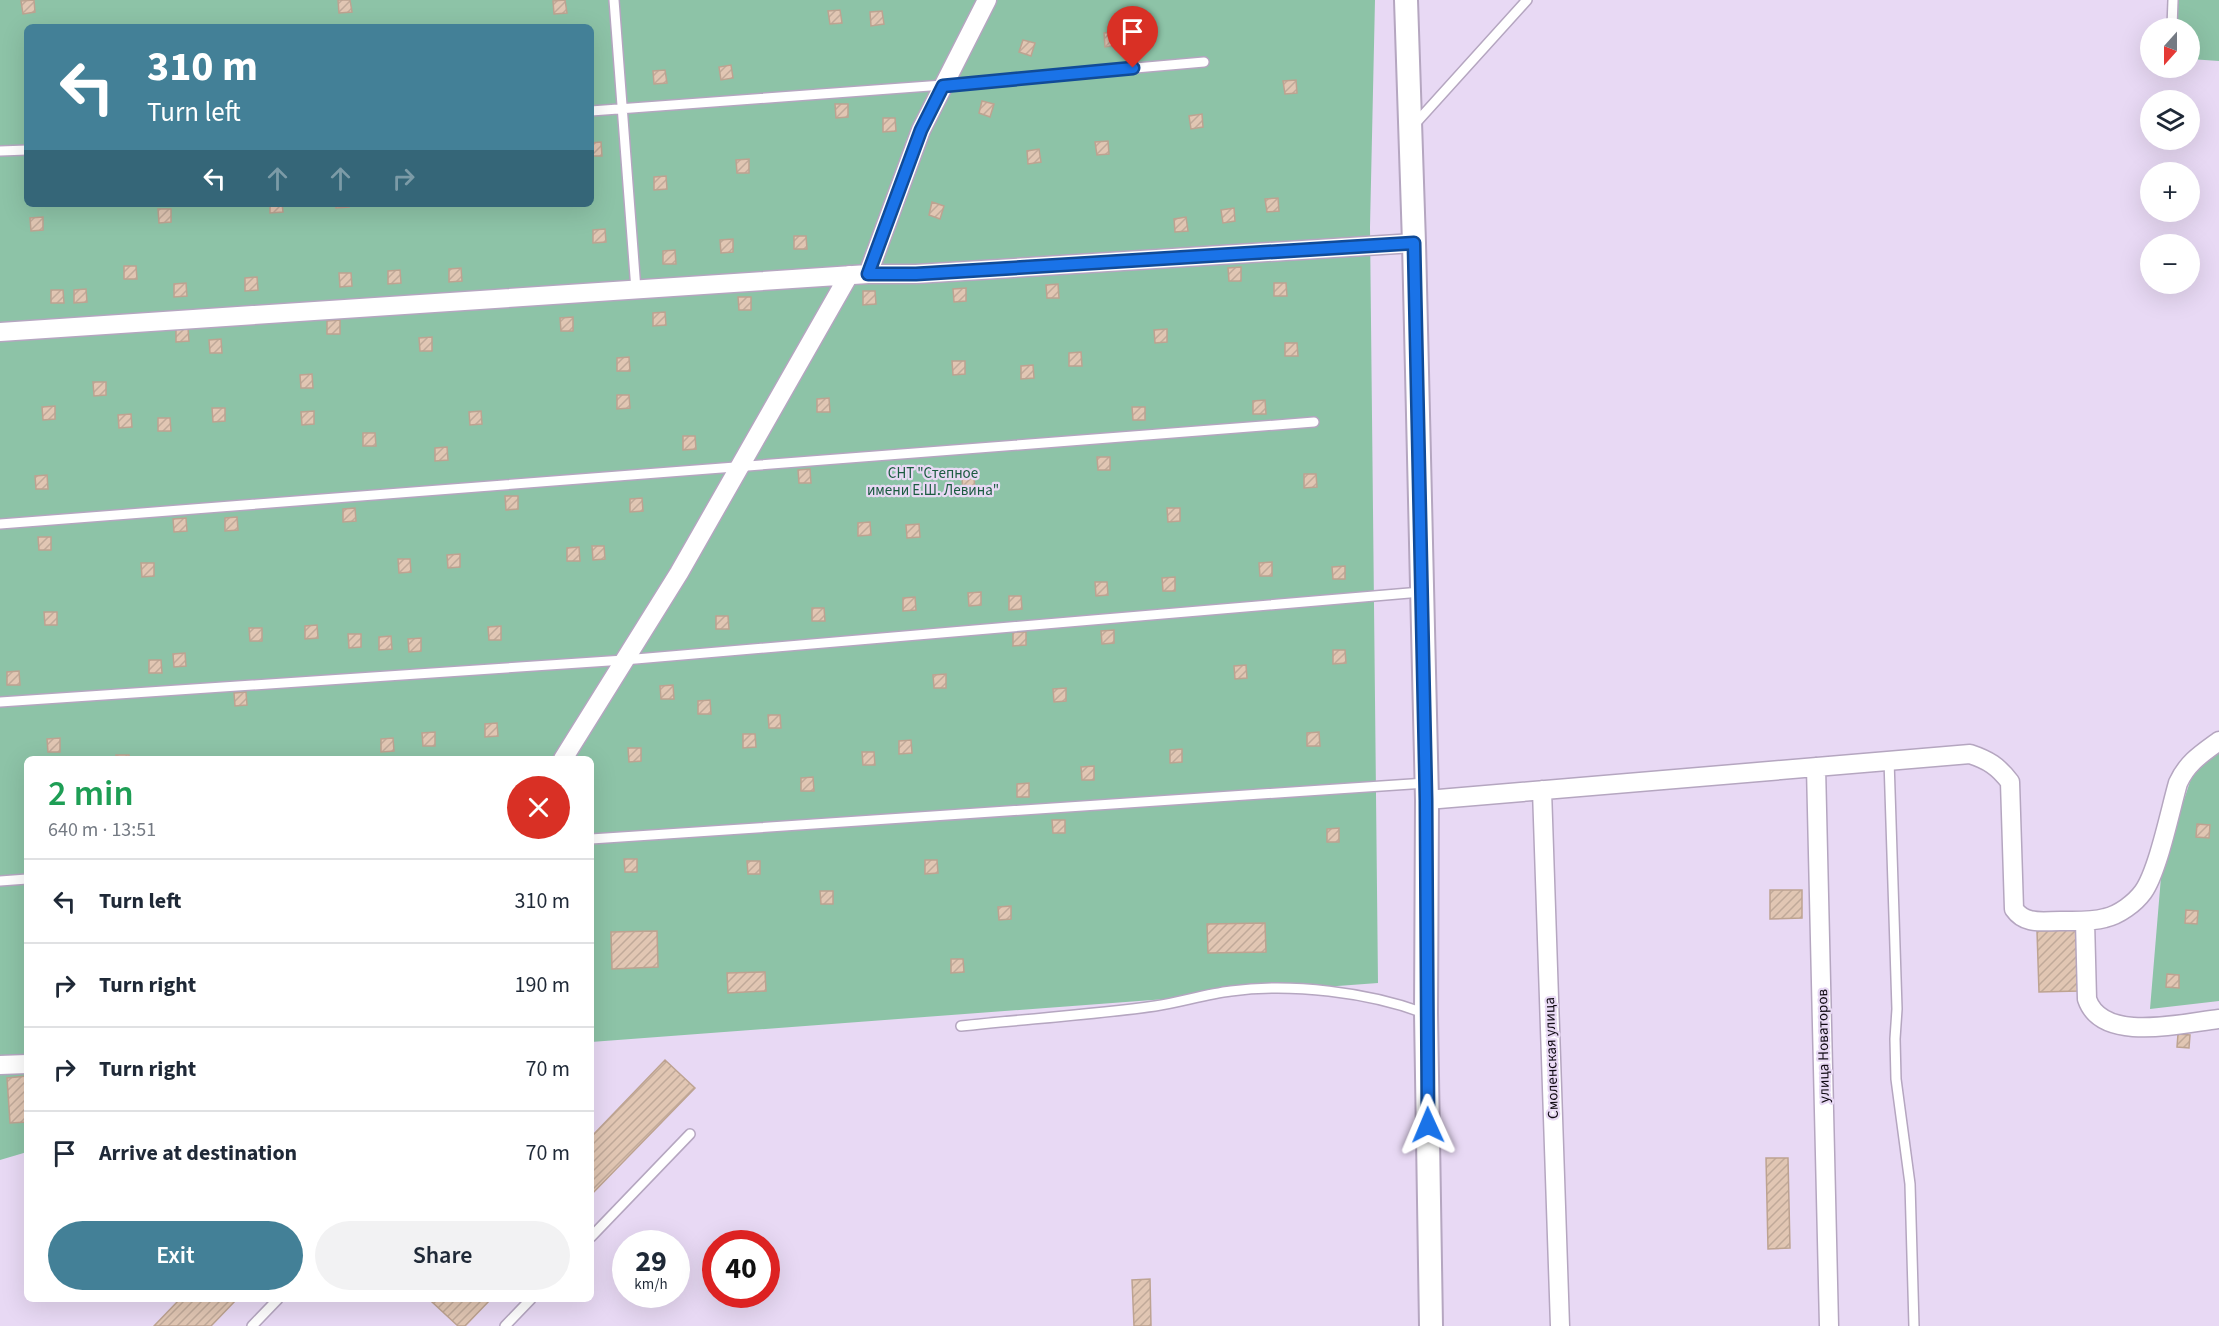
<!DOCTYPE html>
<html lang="en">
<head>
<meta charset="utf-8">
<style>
  :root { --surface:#fff; --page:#f2f2f3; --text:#1f2937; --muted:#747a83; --line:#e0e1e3; --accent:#438097 }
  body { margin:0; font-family:"Source Sans 3",sans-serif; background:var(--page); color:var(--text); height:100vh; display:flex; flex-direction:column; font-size:22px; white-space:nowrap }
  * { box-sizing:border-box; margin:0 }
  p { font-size:20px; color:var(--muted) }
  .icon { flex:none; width:33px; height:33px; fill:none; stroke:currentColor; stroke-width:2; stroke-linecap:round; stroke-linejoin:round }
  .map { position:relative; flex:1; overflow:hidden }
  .details { position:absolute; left:24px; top:756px; width:570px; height:546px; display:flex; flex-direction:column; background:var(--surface); border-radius:9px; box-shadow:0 6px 24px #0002 }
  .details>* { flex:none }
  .guide { position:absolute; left:24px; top:24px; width:570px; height:183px; border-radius:9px; box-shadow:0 6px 24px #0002; background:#438097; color:#fff; overflow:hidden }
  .needle { width:39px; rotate:201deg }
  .fabs { position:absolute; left:2140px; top:18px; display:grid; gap:12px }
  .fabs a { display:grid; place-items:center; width:60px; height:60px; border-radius:50%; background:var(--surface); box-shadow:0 6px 24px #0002; font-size:30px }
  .speed { position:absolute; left:612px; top:1230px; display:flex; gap:12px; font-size:30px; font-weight:700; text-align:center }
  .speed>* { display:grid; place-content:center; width:78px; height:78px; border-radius:50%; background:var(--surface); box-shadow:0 6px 24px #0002; line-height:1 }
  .speed small { font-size:15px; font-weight:400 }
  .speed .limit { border:9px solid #d22; background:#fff; color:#111 }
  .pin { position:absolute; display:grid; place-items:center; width:51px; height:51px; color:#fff; margin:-62px -26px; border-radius:50% 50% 50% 0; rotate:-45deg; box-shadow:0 0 6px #0007 }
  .pin .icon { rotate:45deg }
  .me { position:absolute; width:66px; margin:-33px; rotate:359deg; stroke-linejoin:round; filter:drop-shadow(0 0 4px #0008) }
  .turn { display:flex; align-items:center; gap:21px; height:126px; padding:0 24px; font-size:27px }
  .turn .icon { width:78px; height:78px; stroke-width:2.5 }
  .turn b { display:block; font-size:42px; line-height:51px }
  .lanes { display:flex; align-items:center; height:57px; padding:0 24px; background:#0003; justify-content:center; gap:30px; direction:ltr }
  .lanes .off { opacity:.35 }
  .round { display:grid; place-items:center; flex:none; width:63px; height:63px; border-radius:32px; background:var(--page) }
  .headline { display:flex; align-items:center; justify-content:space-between; height:102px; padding:0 24px }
  h1 { font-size:36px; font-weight:600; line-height:45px; color:#1e9e55 }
  .primary-button { display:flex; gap:12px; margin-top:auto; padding:12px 24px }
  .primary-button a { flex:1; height:69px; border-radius:36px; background:var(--accent); color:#fff; font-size:24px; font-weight:600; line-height:69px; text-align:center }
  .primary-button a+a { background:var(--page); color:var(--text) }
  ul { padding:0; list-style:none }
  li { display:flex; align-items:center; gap:18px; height:84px; padding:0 24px; border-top:2px solid var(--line) }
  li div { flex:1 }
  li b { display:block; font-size:22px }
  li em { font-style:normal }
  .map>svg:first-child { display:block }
  .green { fill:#8dc3a7; fill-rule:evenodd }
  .building { fill:url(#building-hatch); stroke:#bda391; stroke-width:1.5 }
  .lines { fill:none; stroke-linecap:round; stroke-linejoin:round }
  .service-casing { stroke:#b5a6c0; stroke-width:12 }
  .minor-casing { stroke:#b5a6c0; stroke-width:21 }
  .tertiary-casing { stroke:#b5a6c0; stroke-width:26 }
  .service { stroke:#fff; stroke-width:9 }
  .minor { stroke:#fff; stroke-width:18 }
  .tertiary { stroke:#fff; stroke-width:22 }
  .route-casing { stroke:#114b97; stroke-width:15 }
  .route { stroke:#1a73e8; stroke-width:10 }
  .labels { text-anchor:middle; stroke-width:4.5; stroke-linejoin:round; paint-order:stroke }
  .park-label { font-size:15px; fill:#1b5b40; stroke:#e8d9f4 }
  .street-label { font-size:15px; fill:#110b14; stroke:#e8d9f4 }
</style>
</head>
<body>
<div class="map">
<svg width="2219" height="1326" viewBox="0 0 2219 1326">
  <defs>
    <pattern id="building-hatch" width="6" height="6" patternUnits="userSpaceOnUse" patternTransform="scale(1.5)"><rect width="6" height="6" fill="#e1c6b3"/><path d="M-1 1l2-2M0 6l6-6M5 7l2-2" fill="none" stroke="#c0a999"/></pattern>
  </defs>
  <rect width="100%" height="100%" fill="#e8d9f4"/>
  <!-- green -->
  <path class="green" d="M0,0H1375L1370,227L1378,983L591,1042V759H27V1152L0,1160ZM27,27H591V204H27Z
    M2169,0H2219V61L2190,59V28H2170Z
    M2219,747V1001L2150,1009L2162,865L2197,761Z"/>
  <!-- building -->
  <path class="building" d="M34,0L35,12L23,14L21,1Z
    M338,0H350L352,12L339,13Z
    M565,0L567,13L554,14L553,1Z
    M840,10L842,23L830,24L828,11Z
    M882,11L884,24L871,26L870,12Z
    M1116,32L1118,45L1105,47L1104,33Z
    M1023,40L1035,43L1031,56L1019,52Z
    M731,65L733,78L721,80L719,67Z
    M665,70L667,83L654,84L653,71Z
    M1296,80L1297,93L1285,94L1283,81Z
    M982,101L994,104L990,117L979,113Z
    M835,104H848V117L836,118Z
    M1202,114L1203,127L1191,129L1189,116Z
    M883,118H895L896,131L883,132Z
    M1108,141L1109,154L1097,155L1095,142Z
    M601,142L602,156H591V143Z
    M1039,149L1041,162L1028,164L1027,151Z
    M749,159V173H737L736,160Z
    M666,176L667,189L654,190V177Z
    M1278,198L1279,211L1267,212L1265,199Z
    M932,202L944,206L940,219L929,215Z
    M270,204H282L283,212L270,213Z
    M336,204H349V207L336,208Z
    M1234,208L1235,221L1223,223L1221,210Z
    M158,209H171V222L159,223Z
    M43,217V230L31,231L30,218Z
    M1186,217L1188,231L1175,232L1174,219Z
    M605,229L606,242L593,243V230Z
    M794,236H806L807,249H794Z
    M733,239V252L721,253L720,240Z
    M675,250L676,264H663V251Z
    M124,266H136L137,279H124Z
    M1241,267V281H1229L1228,268Z
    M461,268L462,281L449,282V269Z
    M400,270L401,283L388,284V271Z
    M339,273H351L352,286L340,287Z
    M257,277L258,290L245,291V278Z
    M186,283L187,296L174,297V284Z
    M1274,283H1286L1287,296H1274Z
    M1058,284L1059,298H1047L1046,285Z
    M966,288V301L954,302L953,289Z
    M86,289L87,302L74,303V290Z
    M51,290H63L64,303H51Z
    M863,291H875L876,304L863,305Z
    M738,297H751V310H739Z
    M665,312L666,325L653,326V313Z
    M573,317V331H561L560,318Z
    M340,320V334H327V321Z
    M188,328L189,341L176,342V329Z
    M1167,329V342L1155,343L1154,330Z
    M432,337V351H420L419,338Z
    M221,339L222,353H210L209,340Z
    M1285,343H1297L1298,356H1285Z
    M1081,352L1082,366H1069V353Z
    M629,357L630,371H617V358Z
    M952,361H965V374L953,375Z
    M1033,365L1034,378L1021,379V366Z
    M312,374L313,388H301L300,375Z
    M93,382H106V395L94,396Z
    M617,395H629L630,408L617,409Z
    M829,398L830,412H817V399Z
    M1265,400L1266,414H1253V401Z
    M55,406V419L43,420L42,407Z
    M1132,407H1145V420H1133Z
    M212,408H225V421L213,422Z
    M314,411V424L302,425L301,412Z
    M481,411L482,424L470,425L469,412Z
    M131,414L132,427L119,428L118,415Z
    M158,418H170L171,431H158Z
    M363,433H375L376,446H363Z
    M683,436H695L696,449L683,450Z
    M447,447L448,460L435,461V448Z
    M1097,457H1110V470H1098Z
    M810,469L811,483H799L798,470Z
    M1304,474H1316L1317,487L1304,488Z
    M47,475L48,489H36L35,476Z
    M974,477L975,491H963L962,478Z
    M505,496H518V509L506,510Z
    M642,498L643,511L630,512V499Z
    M355,508L356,521L343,522V509Z
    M1167,508H1180V521L1168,522Z
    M237,517L238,530L225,531V518Z
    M186,518L187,531L174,532L173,519Z
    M870,522L871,535L858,536V523Z
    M919,524L920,537L907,538L906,525Z
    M38,537H51V550H39Z
    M592,546H604L605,559L593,560Z
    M579,547L580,561H567V548Z
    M460,554V567L448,568L447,555Z
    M398,559H410L411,572L399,573Z
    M1272,562V576H1260L1259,563Z
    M141,563H154V576L142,577Z
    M1345,566V579H1333L1332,567Z
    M1175,577V591H1163L1162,578Z
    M1095,582H1107L1108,595L1096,596Z
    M981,592V605L969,606L968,593Z
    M1009,596H1021L1022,609L1009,610Z
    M915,597L916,610L903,611V598Z
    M812,608H824L825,621H812Z
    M44,612H57V625H45Z
    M716,616H728L729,629H716Z
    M317,625L318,638L305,639V626Z
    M501,626V640H489L488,627Z
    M249,628H262V641H250Z
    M1114,630V643L1102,644L1101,631Z
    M1013,632H1026V645L1013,646Z
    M348,634H361V647L349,648Z
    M391,636L392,649L379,650V637Z
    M421,638V651L409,652L408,639Z
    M1333,650H1345L1346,663L1333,664Z
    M185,653L186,666L174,667L173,654Z
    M149,660H161L162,673H149Z
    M1246,665L1247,678L1235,679L1234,666Z
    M19,671L20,685H7V672Z
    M946,674V688H934L933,675Z
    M673,685L674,699H661L660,686Z
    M1066,688V701L1054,702L1053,689Z
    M246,692L247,705L235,706L234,693Z
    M710,700L711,714H698V701Z
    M768,715H780L781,728H769Z
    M497,723L498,736L485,737V724Z
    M435,732V746H423L422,733Z
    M1319,732L1320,746H1307V733Z
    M743,734H755L756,747L743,748Z
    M60,738V752H48L47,739Z
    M393,738L394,751L381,752V739Z
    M911,740L912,753L899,754V741Z
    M628,748H641V761L629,762Z
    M1182,749V762L1170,763V750Z
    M862,752H874L875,765H863Z
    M116,755H129V759H116Z
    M1094,766V780H1082L1081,767Z
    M813,777L814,791H801V778Z
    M1029,783V797H1017V784Z
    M1052,820H1065V833H1053Z
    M2197,824L2210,825L2209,838L2196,837Z
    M1339,828V842H1327V829Z
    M624,859H637V872H625Z
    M925,860H937L938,873L925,874Z
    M747,861H760V874H748Z
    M1770,890H1802V918L1770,919Z
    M820,891H833V904H821Z
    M1011,906V919L999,920L998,907Z
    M2186,910L2198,911L2197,924L2185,923Z
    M1265,923L1266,952L1208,953L1207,924Z
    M2076,930L2078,991L2039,992L2037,931Z
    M657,931L658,967L612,969L611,932Z
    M951,959H963L964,972L951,973Z
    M765,972L766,991L728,993L727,973Z
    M2167,974L2179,975V988L2166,987Z
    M2178,1034L2190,1035L2189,1048L2177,1047Z
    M665,1060L695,1088L591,1195V1137Z
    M27,1076V1122L10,1123L7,1078Z
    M1766,1158H1788L1790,1248L1768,1249Z
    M1150,1279L1151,1326H1134L1132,1280Z
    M180,1299H237L211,1326H154Z
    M435,1299H491L465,1326H458L432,1302Z"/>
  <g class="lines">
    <defs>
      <path id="service" d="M614,0L636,290
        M2172,27L2173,0
        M591,111L943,85L1204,62
        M1414,125L1527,0
        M0,151L27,150
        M0,524L1314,422
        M0,702L624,660L1421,592
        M1889,760L1897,1009L1895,1039L1896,1079L1910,1184L1914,1326
        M591,839L1426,783
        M0,881L27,879
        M961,1026C1025,1019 1091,1015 1155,1006C1181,1002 1206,994 1231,991C1291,983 1368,992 1424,1013
        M591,1237L690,1134
        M252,1326L278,1299
        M505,1326L531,1299"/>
      <path id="minor" d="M868,274L921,130L987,0
        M0,332L868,274H916L1414,243
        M563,759L679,573L849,275
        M1816,767L1829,1326
        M1542,790L1560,1326
        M1427,800L1970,754C1988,760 1998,766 2010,782L2014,909C2025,925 2042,921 2060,921C2075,921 2091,922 2105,918C2119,915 2135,903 2143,892C2158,871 2170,811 2178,783C2187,763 2201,754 2219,741
        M2085,921L2087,999C2102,1044 2183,1023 2219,1019
        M0,1065L27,1064"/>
      <path id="tertiary" d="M1406,0L1414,243L1427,800L1426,1013L1431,1326"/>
    </defs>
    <!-- service casing -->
    <use href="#service" class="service-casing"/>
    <!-- minor casing -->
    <use href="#minor" class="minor-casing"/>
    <!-- tertiary casing -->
    <use href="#tertiary" class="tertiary-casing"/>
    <!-- service -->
    <use href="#service" class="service"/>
    <!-- minor -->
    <use href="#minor" class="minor"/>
    <!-- tertiary -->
    <use href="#tertiary" class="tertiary"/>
  </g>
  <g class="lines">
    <defs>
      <path id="route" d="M1133,68L943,86L921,130L868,274H916L1414,243L1426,800L1428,1125"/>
    </defs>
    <!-- route casing -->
    <use href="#route" class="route-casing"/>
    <!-- route -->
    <use href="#route" class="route"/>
  </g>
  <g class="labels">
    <!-- park labels -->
    <g class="park-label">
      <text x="933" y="478">СНТ "Степное<tspan x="933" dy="17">имени Е.Ш. Левина"</tspan></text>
    </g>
    <!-- street labels -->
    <g class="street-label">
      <text transform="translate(1823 1046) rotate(-91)" y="5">улица Новаторов</text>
      <text transform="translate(1551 1058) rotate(-92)" y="5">Смоленская улица</text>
    </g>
  </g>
</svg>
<div class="fabs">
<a><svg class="needle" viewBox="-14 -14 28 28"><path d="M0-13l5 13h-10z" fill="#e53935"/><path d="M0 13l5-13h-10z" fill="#747a83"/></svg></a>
<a><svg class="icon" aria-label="layers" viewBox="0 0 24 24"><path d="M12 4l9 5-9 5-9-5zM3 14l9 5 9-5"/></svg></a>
<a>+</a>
<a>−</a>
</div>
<div class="speed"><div>29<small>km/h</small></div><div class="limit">40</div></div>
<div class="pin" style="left:1133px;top:68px;background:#d93025"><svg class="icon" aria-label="arrive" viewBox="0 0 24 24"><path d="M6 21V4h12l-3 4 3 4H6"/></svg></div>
<svg class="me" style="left:1428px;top:1125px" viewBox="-20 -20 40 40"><path d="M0-17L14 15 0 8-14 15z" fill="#1a73e8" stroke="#fff" stroke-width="4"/></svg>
<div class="guide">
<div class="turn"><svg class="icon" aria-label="left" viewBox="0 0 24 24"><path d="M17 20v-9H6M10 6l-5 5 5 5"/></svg><div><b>310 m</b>Turn left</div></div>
<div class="lanes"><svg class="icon" aria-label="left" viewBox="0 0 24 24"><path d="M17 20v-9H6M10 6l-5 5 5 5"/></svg><svg class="icon off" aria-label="ahead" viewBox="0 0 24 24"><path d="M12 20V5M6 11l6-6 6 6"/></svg><svg class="icon off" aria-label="ahead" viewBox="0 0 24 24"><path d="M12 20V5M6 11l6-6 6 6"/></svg><svg class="icon off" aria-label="right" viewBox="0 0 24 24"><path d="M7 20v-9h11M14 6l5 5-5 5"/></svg></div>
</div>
<section class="details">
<div class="headline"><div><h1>2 min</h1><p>640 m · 13:51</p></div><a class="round" style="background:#d93025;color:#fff"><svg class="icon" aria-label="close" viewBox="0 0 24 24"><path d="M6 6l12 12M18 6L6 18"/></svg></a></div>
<ul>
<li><svg class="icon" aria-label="left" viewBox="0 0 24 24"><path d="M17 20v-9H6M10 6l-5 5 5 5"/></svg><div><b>Turn left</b></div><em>310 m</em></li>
<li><svg class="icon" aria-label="right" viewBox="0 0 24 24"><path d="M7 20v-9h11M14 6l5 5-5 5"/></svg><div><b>Turn right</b></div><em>190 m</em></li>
<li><svg class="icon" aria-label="right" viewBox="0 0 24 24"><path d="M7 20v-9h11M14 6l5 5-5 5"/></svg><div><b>Turn right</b></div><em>70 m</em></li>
<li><svg class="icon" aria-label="arrive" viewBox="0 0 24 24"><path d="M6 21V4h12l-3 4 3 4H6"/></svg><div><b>Arrive at destination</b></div><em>70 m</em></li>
</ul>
<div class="primary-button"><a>Exit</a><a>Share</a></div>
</section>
</div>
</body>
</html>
